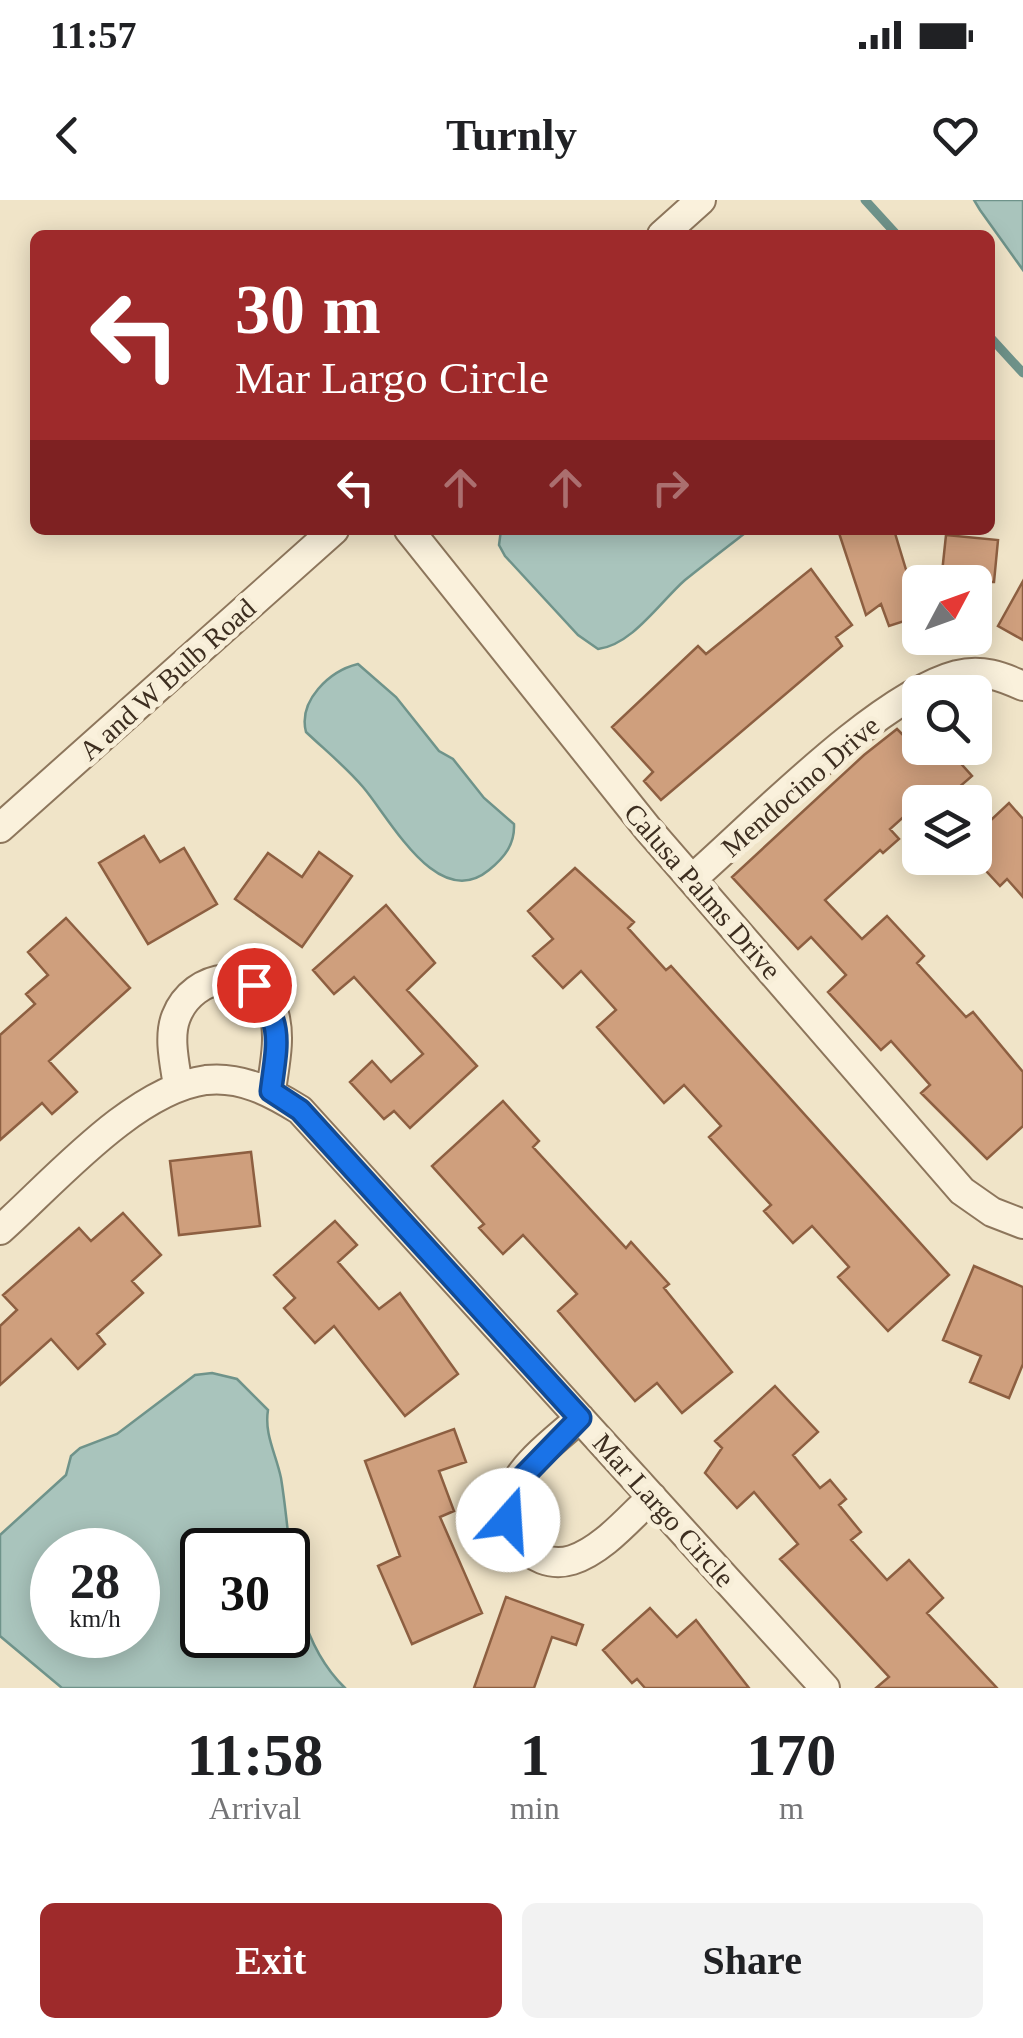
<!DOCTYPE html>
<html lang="en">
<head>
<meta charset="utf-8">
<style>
  :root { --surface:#fff; --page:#f2f2f2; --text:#202124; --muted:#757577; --accent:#9e2a2b }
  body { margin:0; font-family:Georgia,serif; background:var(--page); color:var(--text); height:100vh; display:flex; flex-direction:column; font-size:38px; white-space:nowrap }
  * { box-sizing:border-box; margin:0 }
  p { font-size:32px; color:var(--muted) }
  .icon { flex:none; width:55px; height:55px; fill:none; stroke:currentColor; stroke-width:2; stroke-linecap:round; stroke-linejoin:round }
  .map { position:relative; height:1488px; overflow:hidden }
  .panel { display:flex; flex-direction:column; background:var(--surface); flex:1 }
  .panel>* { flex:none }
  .top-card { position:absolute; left:30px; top:30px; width:965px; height:305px; border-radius:15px; box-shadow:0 5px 25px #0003; background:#9e2a2b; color:#fff; overflow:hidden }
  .needle { width:65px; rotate:49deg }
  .fabs { position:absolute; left:902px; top:365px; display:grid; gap:20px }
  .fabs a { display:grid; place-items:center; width:90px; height:90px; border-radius:15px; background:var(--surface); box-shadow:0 5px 25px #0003; font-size:50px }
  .speed { position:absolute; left:30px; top:1328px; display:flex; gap:20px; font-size:50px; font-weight:700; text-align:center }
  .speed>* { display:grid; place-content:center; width:130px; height:130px; border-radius:50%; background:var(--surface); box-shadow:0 5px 25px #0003; line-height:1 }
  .speed small { font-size:25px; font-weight:400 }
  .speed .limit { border:5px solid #111; border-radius:15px; background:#fff; color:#111 }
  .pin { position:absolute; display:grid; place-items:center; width:85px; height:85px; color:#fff; margin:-42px; border:5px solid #fff; border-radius:50%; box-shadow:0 2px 10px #0007 }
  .me { position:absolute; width:110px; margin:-55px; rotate:19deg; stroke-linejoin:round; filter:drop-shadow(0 0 8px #0008) }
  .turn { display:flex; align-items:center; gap:35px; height:210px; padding:0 40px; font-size:45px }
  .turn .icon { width:130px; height:130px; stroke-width:2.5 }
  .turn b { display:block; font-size:70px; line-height:85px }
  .lanes { display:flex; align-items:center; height:95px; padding:0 40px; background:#0003; justify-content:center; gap:50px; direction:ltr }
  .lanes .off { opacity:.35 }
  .eta { display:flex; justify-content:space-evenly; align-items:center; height:170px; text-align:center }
  .eta b { font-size:60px; font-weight:700; line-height:70px }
  .cta { display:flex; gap:20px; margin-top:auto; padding:20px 40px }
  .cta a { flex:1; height:115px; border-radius:15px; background:var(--accent); color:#fff; font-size:40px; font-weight:700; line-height:115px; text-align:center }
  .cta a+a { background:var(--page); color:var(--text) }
  .status { display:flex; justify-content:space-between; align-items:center; height:70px; padding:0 50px; background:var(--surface); direction:ltr }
  .status svg { height:28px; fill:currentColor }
  header { display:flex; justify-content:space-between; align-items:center; height:130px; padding:0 40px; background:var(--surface); font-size:45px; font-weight:700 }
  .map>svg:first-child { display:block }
  .water { fill:#a9c4bc; stroke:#6f938a; stroke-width:2.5; fill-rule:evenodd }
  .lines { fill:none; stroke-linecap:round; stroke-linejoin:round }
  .stream { stroke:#6f938a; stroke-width:9 }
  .building { fill:#cf9f7d; stroke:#8d5f41; stroke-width:2.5 }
  .minor-casing { stroke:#8d765c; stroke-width:32 }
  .minor { stroke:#faf1dc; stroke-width:28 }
  .route-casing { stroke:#114b97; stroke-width:25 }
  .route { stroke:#1a73e8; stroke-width:18 }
  .labels { text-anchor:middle; stroke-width:10; stroke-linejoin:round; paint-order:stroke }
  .street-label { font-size:28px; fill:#3d2e20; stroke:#f7eed8 }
</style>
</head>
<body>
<div class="status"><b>11:57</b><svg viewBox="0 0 49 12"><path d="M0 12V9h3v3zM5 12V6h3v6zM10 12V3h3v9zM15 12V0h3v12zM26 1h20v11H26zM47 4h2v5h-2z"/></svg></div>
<header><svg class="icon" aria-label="back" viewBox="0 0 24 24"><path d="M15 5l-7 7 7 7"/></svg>Turnly<svg class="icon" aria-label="heart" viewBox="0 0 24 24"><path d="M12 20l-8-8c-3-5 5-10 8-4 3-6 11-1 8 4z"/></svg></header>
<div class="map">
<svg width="1023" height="1488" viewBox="0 0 1023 1488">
  <rect width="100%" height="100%" fill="#f0e4c8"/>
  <!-- water -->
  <path class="water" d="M974,0H1023V70L980,10Z
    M501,330H749C727,347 706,363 685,380C660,402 632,445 598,449L578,435L505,356L499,345Z
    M358,464L396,497L439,551L453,559L484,598L514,624C515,644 505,657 489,670C438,712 391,620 363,587C346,567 325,550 306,532C298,501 329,471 358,464Z
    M212,1173L237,1179L268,1210C264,1234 276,1254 281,1278C293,1350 288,1432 345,1488H62L0,1436V1335L66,1275L71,1256L80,1248L117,1234L195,1175ZM52,1350H138V1435H52ZM202,1350H288V1435H202Z"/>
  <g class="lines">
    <!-- stream -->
    <path class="stream" d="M865,0L897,35
      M990,137L1023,173"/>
  </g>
  <!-- building -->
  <path class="building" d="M838,330H894L920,416L889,426L881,404L866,415Z
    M946,335L998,340L994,382H941Z
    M811,369L852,425L836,437L842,446L661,600L644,581L653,572L612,527L698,446L706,454Z
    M1023,381V440L998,426Z
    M920,522V548H947L972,576L942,602H920L890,629L899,639L883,653L880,650L825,700L862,739L887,716L924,756L917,763L966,817L973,812L1023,872V926L987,959L921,893L930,885L891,841L881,850L828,792L846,775L811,737L798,749L732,677L864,555L897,529L904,536Z
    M1009,603L1023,619V697L1007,679L1000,686L975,659V635Z
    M144,636L160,662L184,648L217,704L148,744L99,663Z
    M319,652L352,676L302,747L235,699L268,653L302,677Z
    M575,668L634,722L628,728L666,770L671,766L949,1075L888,1131L838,1077L849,1067L812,1026L793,1043L764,1011L771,1005L709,937L721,926L684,885L664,903L597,827L616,810L581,771L563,788L533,756L553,739L528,711Z
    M386,705L435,763L407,790L477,866L410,928L394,911L384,919L350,882L372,861L391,882L423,854L354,777L334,794L313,770Z
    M66,718L130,788L49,861L77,892L52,914L42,903L0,940V835L35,804L26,794L48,775L28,752Z
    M503,901L539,941L533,947L626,1048L631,1042L669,1084L664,1088L732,1172L682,1213L657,1183L635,1201L558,1111L577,1094L523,1035L503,1054L479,1028L484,1024L432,966Z
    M251,952L260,1026L179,1035L170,961Z
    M123,1013L161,1055L132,1081L143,1093L97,1134L105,1144L78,1169L51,1139L0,1185V1126L17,1110L3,1095L79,1028L91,1041Z
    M335,1021L357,1045L338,1062L379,1109L400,1093L458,1174L405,1216L334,1126L315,1143L284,1108L295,1098L274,1075Z
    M974,1066L1023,1087V1164L1009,1198L970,1182L981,1156L943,1140Z
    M775,1186L818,1232L793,1255L820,1288L830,1280L846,1299L839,1305L861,1332L851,1340L887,1380L909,1360L943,1398L927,1413L997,1488H876L889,1477L780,1359L798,1344L754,1292L737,1308L705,1273L722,1248L715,1241Z
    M454,1229L466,1262L439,1271L454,1311L440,1317L482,1413L412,1444L378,1366L400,1356L365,1261Z
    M506,1397L583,1425L576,1445L552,1437L534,1488H474Z
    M650,1408L677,1437L696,1420L749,1488H645L637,1479L632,1483L603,1450Z"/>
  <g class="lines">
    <defs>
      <path id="minor" d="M662,35L701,0
        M409,330L648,629L962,991L992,1012L1023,1024
        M0,628L334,330
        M692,679C757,622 878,496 957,475C982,469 1001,476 1023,486
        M178,886C175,865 168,837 176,817C193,772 258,762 274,814C281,838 274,867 271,891
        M0,1030C54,982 133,890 206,880C241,876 271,892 300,910L825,1488
        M580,1218C558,1238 527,1260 514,1286C496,1323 529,1373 572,1360C603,1350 629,1318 652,1297"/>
    </defs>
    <!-- minor casing -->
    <use href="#minor" class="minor-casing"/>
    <!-- minor -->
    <use href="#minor" class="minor"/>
  </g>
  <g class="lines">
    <defs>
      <path id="route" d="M254,785C284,825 277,843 271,891L300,910L580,1218L513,1287L508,1320"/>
    </defs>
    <!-- route casing -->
    <use href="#route" class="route-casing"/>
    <!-- route -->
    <use href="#route" class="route"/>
  </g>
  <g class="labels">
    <!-- street labels -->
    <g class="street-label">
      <text transform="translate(167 479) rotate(-42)" y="10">A and W Bulb Road</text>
      <text transform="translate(800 586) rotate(-41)" y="10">Mendocino Drive</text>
      <text transform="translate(703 691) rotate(49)" y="10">Calusa Palms Drive</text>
      <text transform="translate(664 1310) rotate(48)" y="10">Mar Largo Circle</text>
    </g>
  </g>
</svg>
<div class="fabs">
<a><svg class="needle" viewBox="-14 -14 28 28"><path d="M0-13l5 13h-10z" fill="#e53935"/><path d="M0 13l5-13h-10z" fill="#757577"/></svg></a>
<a><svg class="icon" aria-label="search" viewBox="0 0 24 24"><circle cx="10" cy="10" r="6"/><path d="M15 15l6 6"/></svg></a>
<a><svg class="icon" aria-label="layers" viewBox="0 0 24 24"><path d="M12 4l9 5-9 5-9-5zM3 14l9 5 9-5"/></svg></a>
</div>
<div class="speed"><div>28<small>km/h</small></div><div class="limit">30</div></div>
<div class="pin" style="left:254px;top:785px;background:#d93025"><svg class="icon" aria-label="arrive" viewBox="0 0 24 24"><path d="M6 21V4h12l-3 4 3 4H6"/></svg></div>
<svg class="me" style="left:508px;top:1320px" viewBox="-20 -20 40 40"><circle r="19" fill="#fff"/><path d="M0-13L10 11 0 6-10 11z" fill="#1a73e8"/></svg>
<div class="top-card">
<div class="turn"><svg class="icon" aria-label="left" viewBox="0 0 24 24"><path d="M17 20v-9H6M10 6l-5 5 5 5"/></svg><div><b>30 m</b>Mar Largo Circle</div></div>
<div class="lanes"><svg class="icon" aria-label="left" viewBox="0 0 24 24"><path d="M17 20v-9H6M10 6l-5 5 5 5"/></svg><svg class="icon off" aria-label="ahead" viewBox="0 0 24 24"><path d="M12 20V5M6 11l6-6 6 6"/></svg><svg class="icon off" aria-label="ahead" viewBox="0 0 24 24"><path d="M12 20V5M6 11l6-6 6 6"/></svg><svg class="icon off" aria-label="right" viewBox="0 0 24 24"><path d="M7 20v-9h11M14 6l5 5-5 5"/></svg></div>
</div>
</div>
<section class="panel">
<div class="eta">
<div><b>11:58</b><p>Arrival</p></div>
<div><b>1</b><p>min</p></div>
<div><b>170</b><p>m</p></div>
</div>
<div class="cta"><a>Exit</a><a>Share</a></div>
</section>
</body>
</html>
